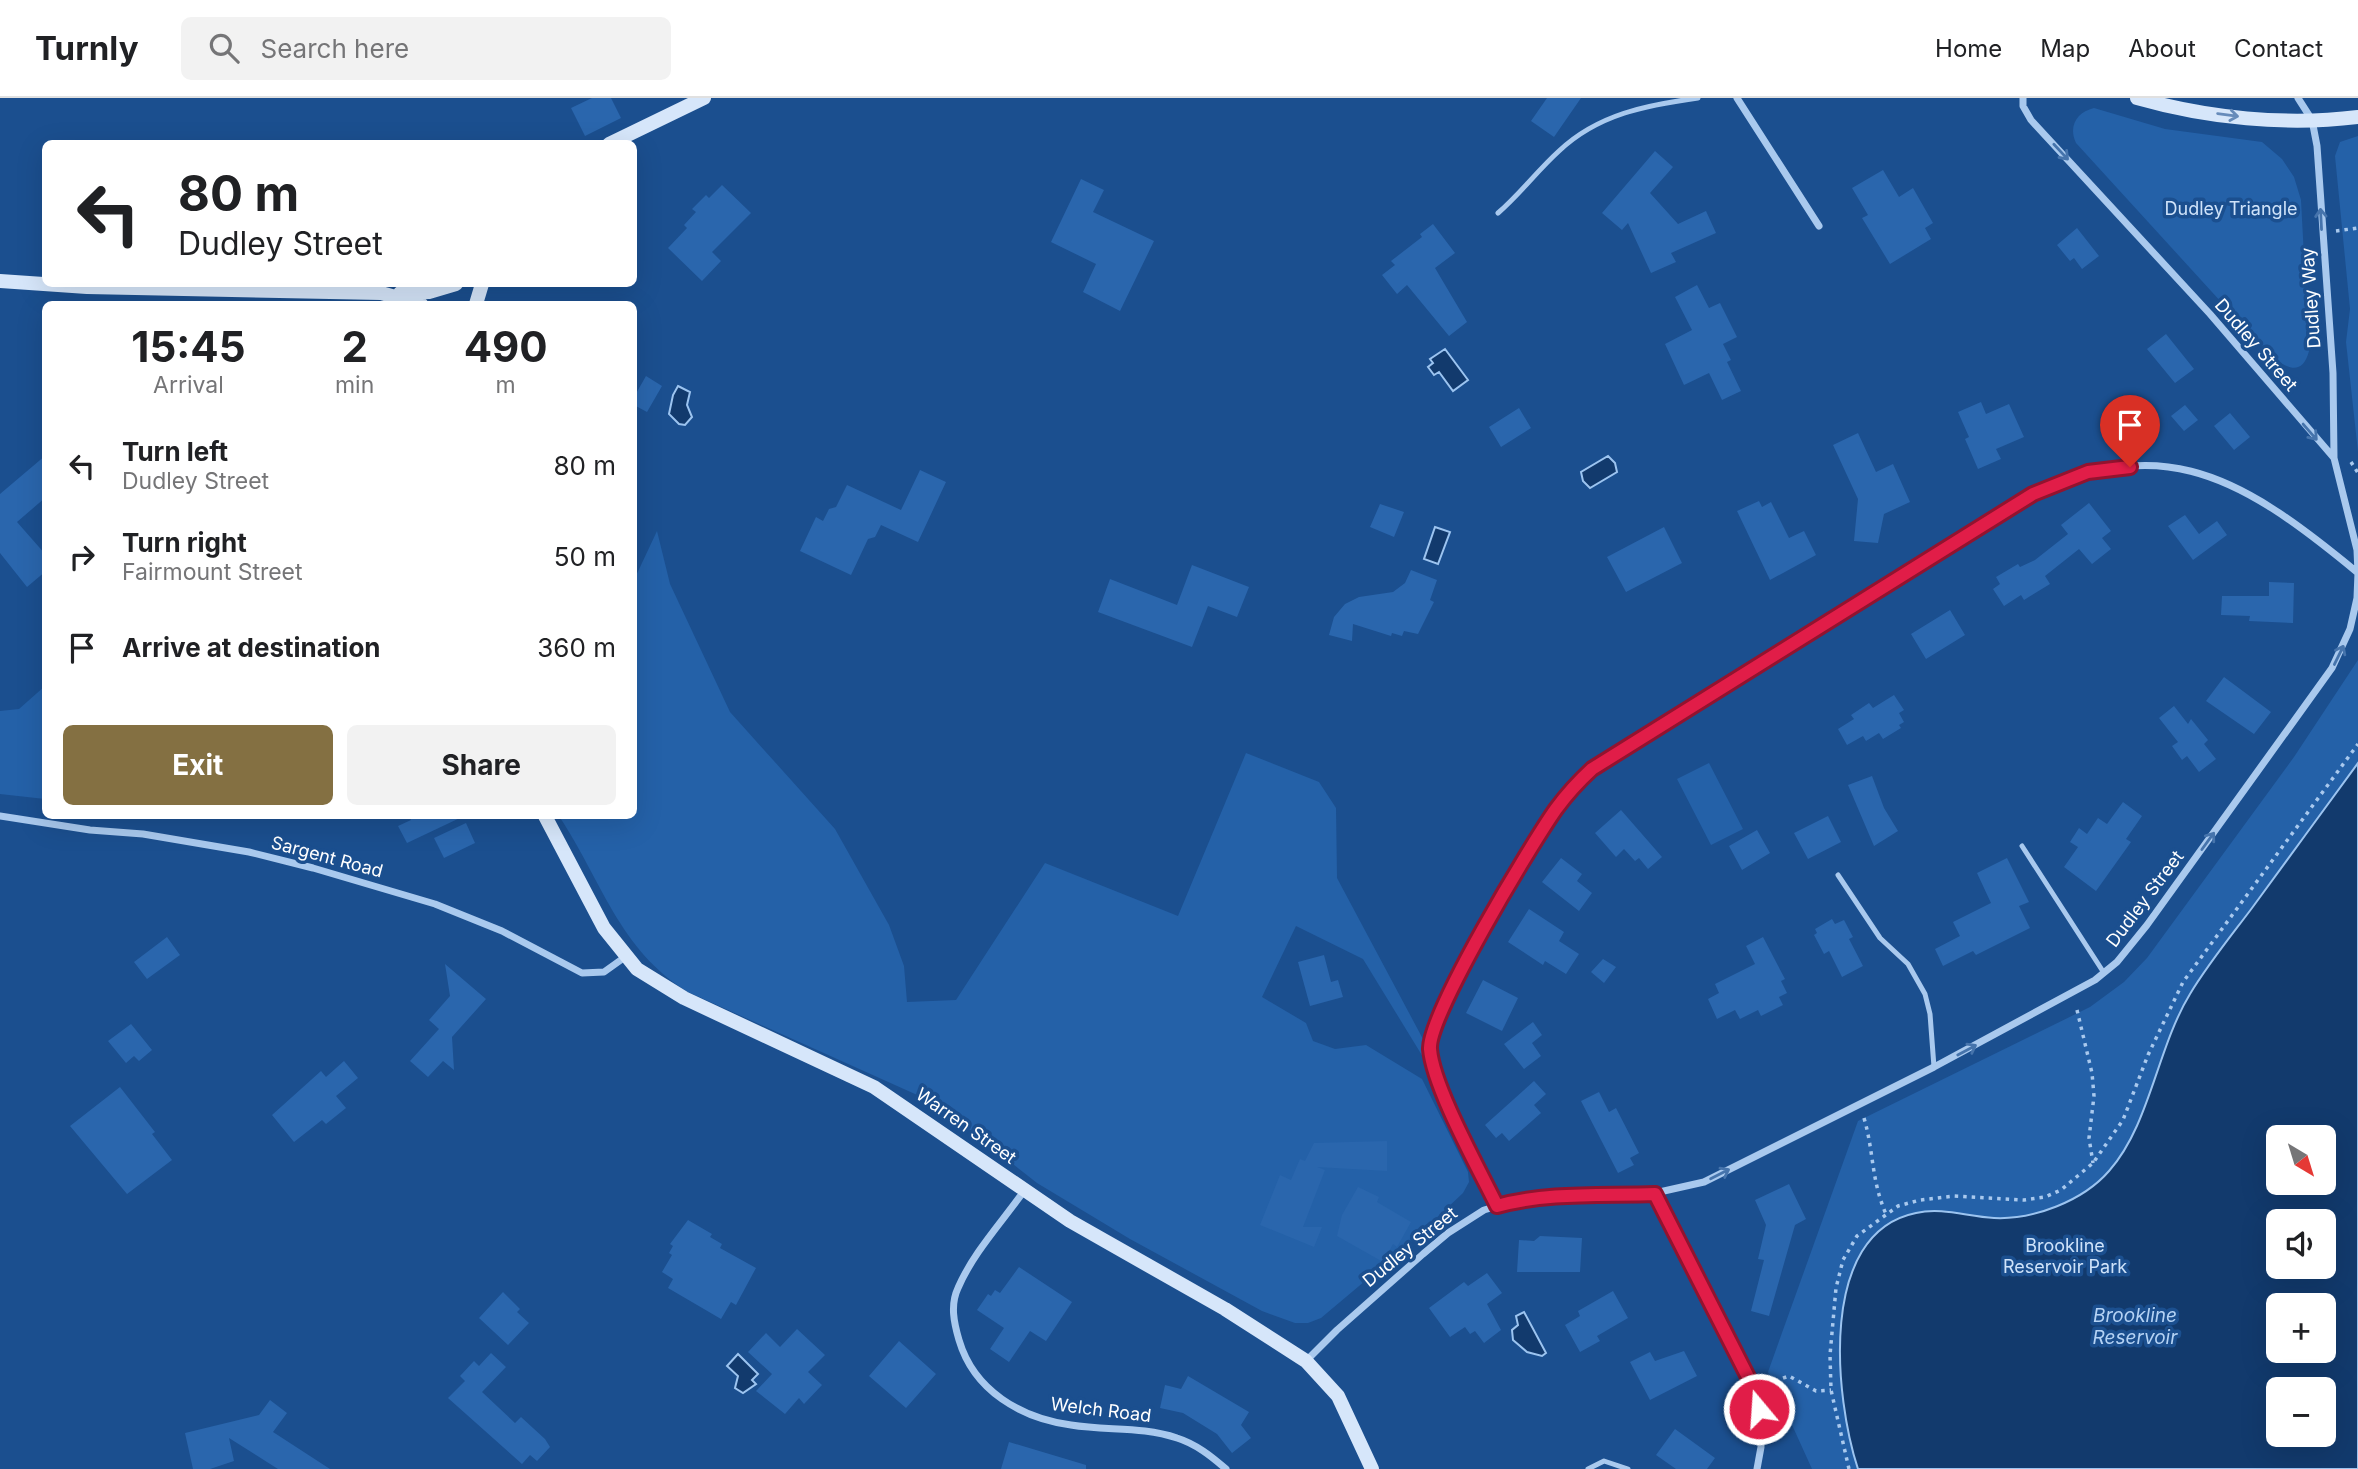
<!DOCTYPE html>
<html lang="en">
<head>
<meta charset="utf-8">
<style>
  :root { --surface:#fff; --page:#f2f2f2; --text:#202124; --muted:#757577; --line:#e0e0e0; --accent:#847042 }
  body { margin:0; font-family:Inter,sans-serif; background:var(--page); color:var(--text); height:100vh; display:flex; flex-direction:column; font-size:26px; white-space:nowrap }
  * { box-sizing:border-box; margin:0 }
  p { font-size:23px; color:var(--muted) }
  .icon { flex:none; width:38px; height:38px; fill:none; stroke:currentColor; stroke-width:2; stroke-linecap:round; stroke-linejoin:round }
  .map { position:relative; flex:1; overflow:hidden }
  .side { position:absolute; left:42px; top:203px; width:595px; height:518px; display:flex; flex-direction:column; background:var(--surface); border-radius:10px; box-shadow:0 7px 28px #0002 }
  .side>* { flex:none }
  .hud { position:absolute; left:42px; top:42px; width:595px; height:147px; border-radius:10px; box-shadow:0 7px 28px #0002; background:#fff; color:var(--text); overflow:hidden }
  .needle { width:46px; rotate:142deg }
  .controls { position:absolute; left:2266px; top:1027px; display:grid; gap:14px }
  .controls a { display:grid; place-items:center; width:70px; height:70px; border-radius:10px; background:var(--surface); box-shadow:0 7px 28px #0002; font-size:35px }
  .pin { position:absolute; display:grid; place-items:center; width:60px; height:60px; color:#fff; margin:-72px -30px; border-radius:50% 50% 50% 0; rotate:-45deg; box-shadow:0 0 7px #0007 }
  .pin .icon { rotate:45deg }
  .me { position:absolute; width:77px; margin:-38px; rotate:342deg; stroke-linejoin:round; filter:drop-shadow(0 0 5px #0008) }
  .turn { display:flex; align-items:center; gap:24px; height:147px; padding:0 21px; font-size:32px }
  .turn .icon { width:91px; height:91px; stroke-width:2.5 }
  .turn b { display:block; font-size:49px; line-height:60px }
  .eta { display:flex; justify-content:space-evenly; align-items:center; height:119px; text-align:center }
  .eta b { font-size:42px; font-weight:700; line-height:49px }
  .action { display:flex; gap:14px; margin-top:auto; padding:14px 21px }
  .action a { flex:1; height:80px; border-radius:10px; background:var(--accent); color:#fff; font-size:28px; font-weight:700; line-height:80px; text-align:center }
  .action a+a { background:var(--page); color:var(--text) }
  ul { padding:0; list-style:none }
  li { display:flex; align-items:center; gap:21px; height:91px; padding:0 21px }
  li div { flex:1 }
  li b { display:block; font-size:26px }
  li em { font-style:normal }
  header { display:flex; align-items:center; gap:42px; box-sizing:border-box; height:98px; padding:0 35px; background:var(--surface); border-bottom:2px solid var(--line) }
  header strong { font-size:33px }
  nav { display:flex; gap:38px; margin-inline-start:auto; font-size:24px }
  .search { width:490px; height:63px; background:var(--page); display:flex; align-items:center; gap:18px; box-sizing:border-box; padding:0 24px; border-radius:10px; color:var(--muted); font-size:26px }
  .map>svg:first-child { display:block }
  .green { fill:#2461a8; fill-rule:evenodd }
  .water { fill:#123a6d; stroke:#9cc4f0; stroke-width:2; fill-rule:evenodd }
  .building { fill:#2a66ad }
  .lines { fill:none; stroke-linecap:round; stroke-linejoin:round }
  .path { stroke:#a9c9ee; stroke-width:3.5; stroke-dasharray:3.5 5; stroke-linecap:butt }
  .lane { stroke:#a9c9ee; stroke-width:5 }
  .street { stroke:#a9c9ee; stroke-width:7 }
  .secondary { stroke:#d6e6fa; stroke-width:14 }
  .oneway { stroke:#668bba }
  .oneway2 { stroke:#4674ac }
  .route-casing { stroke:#92132f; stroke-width:18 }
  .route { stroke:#e11d48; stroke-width:12 }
  .labels { text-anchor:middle; stroke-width:7; stroke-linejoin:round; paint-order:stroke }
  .park-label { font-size:18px; fill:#cfe3fa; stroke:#1b4f8f }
  .street-label { font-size:18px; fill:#fff; stroke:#1b4f8f }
  .water-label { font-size:19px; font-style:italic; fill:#b5d3f5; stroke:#1b4f8f }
</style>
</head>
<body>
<header>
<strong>Turnly</strong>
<div class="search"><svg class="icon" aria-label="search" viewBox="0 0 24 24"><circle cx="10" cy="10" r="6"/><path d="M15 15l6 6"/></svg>Search here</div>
<nav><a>Home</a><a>Map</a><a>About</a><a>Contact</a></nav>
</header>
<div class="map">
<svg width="2358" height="1371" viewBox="0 0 2358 1371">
  <rect width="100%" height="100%" fill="#1b4f8f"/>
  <!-- green -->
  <path class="green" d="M2094,10L2165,31L2262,44L2282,61L2294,79L2301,102L2309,253C2301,284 2279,265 2264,251L2076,45C2068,28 2077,14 2094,10Z
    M2358,38V354L2346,244L2350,211L2335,58L2340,44Z
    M657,433L670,486L730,614L835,731L889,827L904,868L907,904L956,902L1045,765L1178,818L1246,655L1319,684L1336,710L1337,780L1424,943L1423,959L1363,861L1296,828L1262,899L1306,925L1313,943L1335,951L1366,947L1422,981L1468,1074L1469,1084L1463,1095L1409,1146L1321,1220L1308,1225H1295L1262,1213L1130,1141L1037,1085L935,1005L688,894C619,852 601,781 559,718H634V482Z
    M2358,562V1371H1812L1768,1274L1858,1023L2090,909L2124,884L2147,860L2294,659ZM2278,1040H2324V1085H2278ZM2278,1124H2324V1169H2278ZM2278,1208H2324V1253H2278ZM2278,1292H2324V1337H2278Z
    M45,588V701L0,696V613L19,611Z
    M1709,665L1743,731L1711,747L1677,681Z"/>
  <!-- water -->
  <path class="water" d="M1445,251L1468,282L1453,293L1439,274L1434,277L1428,269L1433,265L1430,261Z
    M678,288L690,294L687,307L692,319L685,327L679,326L669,316L673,297Z
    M1608,358L1615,365L1617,374L1590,390L1583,383L1581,374Z
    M1435,429L1450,434L1438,466L1424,461Z
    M2358,665V1371H1858C1835,1301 1817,1135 1916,1115C1943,1109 1968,1119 1994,1120C2033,1122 2083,1103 2109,1073C2150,1027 2157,950 2190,896C2208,866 2231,838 2252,810C2287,762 2323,713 2358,665ZM2278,1040H2324V1085H2278ZM2278,1124H2324V1169H2278ZM2278,1208H2324V1253H2278ZM2278,1292H2324V1337H2278Z
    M1524,1214L1546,1255L1542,1258L1527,1254L1513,1242L1512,1232L1518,1227L1516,1218Z
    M738,1256L758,1276L752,1282L756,1286L743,1295L735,1290L738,1278L727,1268Z"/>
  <!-- building -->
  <path class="building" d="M592,0H611L621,20L585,38L571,10Z
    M1547,0H1581L1554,39L1531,23Z
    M1655,53L1673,69L1650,95L1678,126L1706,113L1716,135L1671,155L1676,164L1651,175L1628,125L1622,132L1602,115Z
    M1883,72L1899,99L1913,90L1933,125L1925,130L1931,141L1890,166L1862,120L1868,117L1852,90Z
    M1081,81L1104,92L1093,114L1154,143L1120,213L1083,194L1096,166L1051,144Z
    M722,87L751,115L712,154L721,163L702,183L668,150L687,130L684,127L696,114L692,111L706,97L709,100Z
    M1433,126L1455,155L1435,170L1467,224L1449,238L1407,187L1397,196L1382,177L1395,167L1391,163L1422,139L1420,136Z
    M2077,130L2099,158L2082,171L2074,160L2070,163L2057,147Z
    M1697,187L1709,210L1720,205L1737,239L1723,246L1731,262L1727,264L1741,293L1722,302L1709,275L1684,287L1665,246L1692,232L1675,199Z
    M2166,236L2194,271L2175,285L2147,251Z
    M646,278L662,288L647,314L634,307V299Z
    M1981,304L1986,316L2009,306L2024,339L1996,351L2001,361L1978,371L1965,341L1969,339L1958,314Z
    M2185,307L2198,322L2184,333L2171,318Z
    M1519,310L1531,330L1501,349L1489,329Z
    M2230,315L2250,339L2234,352L2214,328Z
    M1858,335L1876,374L1893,366L1910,404L1884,416L1878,445L1854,443L1858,401L1833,347Z
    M46,357V399L17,424L46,457V473L27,489L0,455V396Z
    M920,372L946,384L918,444L881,427L875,439L868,441L851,477L800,453L816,419L823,423L829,411L836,409L847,387L901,412Z
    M1759,403L1762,409L1771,404L1789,440L1804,433L1816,457L1770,482L1737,413Z
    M2089,405L2111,433L2102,440L2111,451L2092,466L2079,451L2045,478L2050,486L2024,502L2021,497L2004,508L1993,491L2000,486L1996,479L2018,466L2020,469L2035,462L2068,436L2061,427Z
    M1380,406L1404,414L1394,439L1370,429Z
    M2185,417L2199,436L2217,423L2227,437L2193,462L2168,428Z
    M1664,429L1682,465L1626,494L1607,459Z
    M1192,467L1249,489L1237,519L1208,508L1192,549L1098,514L1110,481L1177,507Z
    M1411,472L1437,482L1430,502L1434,504L1418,536L1404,533L1402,538L1392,535L1391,538L1353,526L1352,543L1329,537L1334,519L1345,506L1359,499L1393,494L1405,485Z
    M2269,484L2294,485L2293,525L2249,523L2250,518L2221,517L2222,498H2269Z
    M1950,512L1965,537L1926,561L1911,536Z
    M2224,579L2271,614L2254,636L2206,603Z
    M1894,597L1904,612L1899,615L1904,624L1899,627L1901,630L1883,641L1879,635L1866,643L1863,638L1847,647L1838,631L1854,621L1851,617L1869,605L1873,610Z
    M2174,608L2188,626L2191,621L2208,642L2204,646L2216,661L2199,674L2187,658L2182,662L2172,648L2178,644L2159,620Z
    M1872,678L1884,710L1898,733L1874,748L1848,687Z
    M2123,704L2142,718L2126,741L2131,744L2096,793L2064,769L2078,749L2070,744L2079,730L2087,736L2098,720L2107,726Z
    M1621,712L1662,759L1648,771L1639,760L1635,763L1624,751L1616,759L1595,735Z
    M409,718H464L407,745L398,728L411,722Z
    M1828,718L1841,744L1808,761L1794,735Z
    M466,725L475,745L444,760L434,740Z
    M1757,732L1770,755L1742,772L1729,748Z
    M1561,760L1582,776L1577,783L1592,795L1579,813L1542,784Z
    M2007,760L2029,804L2019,808L2030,830L1976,857L1973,853L1943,868L1935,851L1960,838L1953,824L1991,805L1977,775Z
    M1529,811L1564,834L1559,843L1579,856L1566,876L1545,863L1543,867L1508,844Z
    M1832,821L1835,826L1844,822L1853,839L1849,841L1863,868L1842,879L1829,853L1824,856L1814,837L1817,835L1815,831Z
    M167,839L180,857L147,881L134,864Z
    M1763,839L1785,881L1781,883L1787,895L1779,899L1783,907L1761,918L1758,912L1740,921L1735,912L1717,921L1708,901L1719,895L1715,886L1755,866L1746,848Z
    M1324,857L1331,884L1338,882L1343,899L1310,908L1298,864Z
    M1603,861L1616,869L1604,885L1591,874Z
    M445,866L486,901L452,939L454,972L443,963L428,979L410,963L439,931L429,922L450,898Z
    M1483,882L1518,900L1502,933L1466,915Z
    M1533,924L1542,937L1532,945L1541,958L1524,971L1504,946Z
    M131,926L152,952L139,963L134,958L126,965L108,943Z
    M344,963L358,980L336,998L346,1010L326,1026L322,1022L294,1044L272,1017L321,973L326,979Z
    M1534,983L1546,996L1534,1007L1541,1015L1509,1043L1502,1035L1496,1040L1485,1027Z
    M120,989L155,1034L152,1036L172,1062L127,1096L70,1028Z
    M1599,994L1609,1014L1616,1010L1639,1055L1630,1060L1634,1067L1618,1075L1581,1003Z
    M1387,1043V1073L1317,1069L1325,1072L1303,1129H1322L1314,1149L1260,1127L1280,1077L1291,1082L1300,1061L1305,1063L1314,1045Z
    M1789,1086L1806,1121L1795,1127L1769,1218L1751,1213L1764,1162L1758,1161L1766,1127L1755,1102Z
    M1358,1089L1379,1099L1377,1104L1411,1124L1397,1149L1393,1146L1383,1164L1337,1138L1342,1117Z
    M688,1122L712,1136L710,1139L722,1146L720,1150L756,1170L736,1207L731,1204L721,1221L668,1190L673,1181L662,1174L672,1157L669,1155L673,1148L670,1146Z
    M1540,1138L1582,1140L1580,1174H1517L1519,1142L1534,1143Z
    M1019,1169L1072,1204L1046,1243L1030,1233L1009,1264L990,1251L1004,1230L977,1212L988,1196L991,1198L995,1192L1000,1195Z
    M1487,1175L1502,1195L1487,1206L1501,1232L1484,1245L1475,1233L1470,1236L1465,1229L1450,1239L1429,1210L1464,1184L1468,1188Z
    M1613,1193L1628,1220L1597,1238L1600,1243L1580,1254L1565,1227L1580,1218L1578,1213Z
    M503,1194L520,1211L517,1214L529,1225L508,1247L479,1220Z
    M797,1231L825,1257L808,1274L822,1287L804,1306L799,1300L785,1316L756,1293L772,1276L748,1254L766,1235L780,1249Z
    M899,1243L936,1276L906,1310L869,1278Z
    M1684,1253L1697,1278L1650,1302L1630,1264L1650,1254L1655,1263Z
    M491,1255L506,1269L482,1294L515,1325L521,1319L545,1341L550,1349L537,1363L530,1357L522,1366L448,1300L465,1283L460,1278L474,1263L479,1268Z
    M1188,1278L1249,1314L1241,1327L1251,1340L1232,1355L1217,1336L1183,1315L1160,1310L1165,1287L1181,1291Z
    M270,1302L287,1315L273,1334L330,1371H278L229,1340L234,1363L210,1371H193L185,1335L259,1317Z
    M1675,1331L1715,1360L1707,1371H1676L1656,1357Z
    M1009,1344L1086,1367V1371H1001Z"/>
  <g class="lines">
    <!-- path -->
    <path class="path" d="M2336,133L2358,130
      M2351,364L2358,375
      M2077,912L2092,975L2094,998L2089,1040L2093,1065
      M1864,1020C1874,1054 1871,1082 1886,1116
      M1767,1286L1789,1278L1816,1293L1831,1292
      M1849,1371L1831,1292L1830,1257L1836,1190L1843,1162L1857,1138L1898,1108L1920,1102L1954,1098L2024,1102L2045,1099L2061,1092L2093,1065L2123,1022L2148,957L2183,884L2358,646"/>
    <!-- lane -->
    <path class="lane" d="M1498,115C1520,96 1537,73 1559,53C1598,16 1647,7 1698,0
      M2022,748L2104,875
      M1838,777L1880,840L1908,866L1925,896L1930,916L1934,969
      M1588,1371L1604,1363L1628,1371"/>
    <!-- street -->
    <path class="street" d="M1737,0L1819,128
      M2298,0L2312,22L2317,48L2333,275L2334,360
      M0,718L90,732L143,736L249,754L313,770L435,806L502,833L582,875L604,874L625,859
      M1024,1093C1002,1124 973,1155 958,1190C950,1207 954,1225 959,1242C974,1293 1021,1320 1071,1327C1107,1333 1142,1328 1177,1340C1196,1346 1211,1358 1226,1371
      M1655,1095L1749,1281L1760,1320L1761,1349L1757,1371
      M1497,1108C1480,1071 1432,988 1430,951C1428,916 1531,745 1556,710C1567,696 1579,683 1592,671L2003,414C2153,325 2236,374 2358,475
      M1306,1263L1337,1232L1423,1156L1448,1135L1484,1112L1515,1103L1655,1095L1704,1084L1934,969L2095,882L2117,864L2147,827L2332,570L2350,531L2357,500L2358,475L2357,452L2334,360L2210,216L2031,22L2023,8V0"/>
    <!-- secondary -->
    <path class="secondary" d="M2137,0C2207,20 2286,28 2358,19
      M609,46L704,0
      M0,183L87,189L381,195L421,206
      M400,195L429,194L456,186
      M476,206L482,186
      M545,718L604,830L637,871L684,900L874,989L1070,1123L1225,1211L1306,1263L1338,1298L1372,1371"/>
  </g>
  <!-- one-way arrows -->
  <defs><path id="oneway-shaft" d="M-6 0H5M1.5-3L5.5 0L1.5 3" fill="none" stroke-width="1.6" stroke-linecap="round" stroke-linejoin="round" transform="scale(1.75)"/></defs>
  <use class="oneway" href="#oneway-shaft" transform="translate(2228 17) rotate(8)"/>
  <g class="oneway2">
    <use href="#oneway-shaft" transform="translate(2061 54) rotate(47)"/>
    <use href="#oneway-shaft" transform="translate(2321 121) rotate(-93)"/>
    <use href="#oneway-shaft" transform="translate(2310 334) rotate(49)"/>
    <use href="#oneway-shaft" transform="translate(2339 557) rotate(-64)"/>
    <use href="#oneway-shaft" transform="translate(2208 743) rotate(-54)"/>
    <use href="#oneway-shaft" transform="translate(1967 952) rotate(-28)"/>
    <use href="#oneway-shaft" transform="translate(1720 1076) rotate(-27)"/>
  </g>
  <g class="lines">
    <defs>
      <path id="route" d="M1759,1311L1749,1281L1655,1096C1604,1098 1547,1094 1497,1108C1479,1071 1433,989 1430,951C1428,917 1532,745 1556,711C1567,696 1579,683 1592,671L2033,396L2088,374L2130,369"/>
    </defs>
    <!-- route casing -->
    <use href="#route" class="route-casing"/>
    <!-- route -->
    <use href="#route" class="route"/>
  </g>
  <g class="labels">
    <!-- park labels -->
    <g class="park-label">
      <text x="2231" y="117">Dudley Triangle</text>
      <text x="2065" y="1154">Brookline<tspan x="2065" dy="21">Reservoir Park</tspan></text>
    </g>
    <!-- street labels -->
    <g class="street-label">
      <text transform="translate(2311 200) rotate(-94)" y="6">Dudley Way</text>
      <text transform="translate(2256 247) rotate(49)" y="6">Dudley Street</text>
      <text transform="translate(327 759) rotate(15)" y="6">Sargent Road</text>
      <text transform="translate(2145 801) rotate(-53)" y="6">Dudley Street</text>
      <text transform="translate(966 1028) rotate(35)" y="6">Warren Street</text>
      <text transform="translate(1410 1149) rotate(-39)" y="6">Dudley Street</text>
      <text transform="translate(1101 1312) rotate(7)" y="6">Welch Road</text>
    </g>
    <!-- water labels -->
    <g class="water-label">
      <text x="2135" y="1224">Brookline<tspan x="2135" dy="22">Reservoir</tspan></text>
    </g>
  </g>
</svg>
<div class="controls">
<a><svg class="needle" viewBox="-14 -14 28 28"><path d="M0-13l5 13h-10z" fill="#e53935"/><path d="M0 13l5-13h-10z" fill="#757577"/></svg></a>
<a><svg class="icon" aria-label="sound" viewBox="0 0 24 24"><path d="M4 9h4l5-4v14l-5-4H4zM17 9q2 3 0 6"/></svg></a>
<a>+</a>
<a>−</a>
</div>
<div class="pin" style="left:2130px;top:369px;background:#d93025"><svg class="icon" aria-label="arrive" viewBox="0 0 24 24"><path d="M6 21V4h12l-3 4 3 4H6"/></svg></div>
<svg class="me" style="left:1759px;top:1311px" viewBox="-20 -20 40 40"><circle r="17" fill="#e11d48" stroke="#fff" stroke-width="3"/><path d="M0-11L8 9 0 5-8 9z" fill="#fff"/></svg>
<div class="hud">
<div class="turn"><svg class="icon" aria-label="left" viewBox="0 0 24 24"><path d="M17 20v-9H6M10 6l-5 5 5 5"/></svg><div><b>80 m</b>Dudley Street</div></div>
</div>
<section class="side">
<div class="eta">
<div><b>15:45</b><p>Arrival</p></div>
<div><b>2</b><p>min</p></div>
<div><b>490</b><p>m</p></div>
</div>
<ul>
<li><svg class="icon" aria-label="left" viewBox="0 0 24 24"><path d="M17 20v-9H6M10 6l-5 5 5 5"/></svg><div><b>Turn left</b><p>Dudley Street</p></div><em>80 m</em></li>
<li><svg class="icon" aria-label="right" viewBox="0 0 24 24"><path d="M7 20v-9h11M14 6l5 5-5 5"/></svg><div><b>Turn right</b><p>Fairmount Street</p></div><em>50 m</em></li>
<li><svg class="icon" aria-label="arrive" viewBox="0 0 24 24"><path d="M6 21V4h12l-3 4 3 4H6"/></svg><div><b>Arrive at destination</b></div><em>360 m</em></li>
</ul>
<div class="action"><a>Exit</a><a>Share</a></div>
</section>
</div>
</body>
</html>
